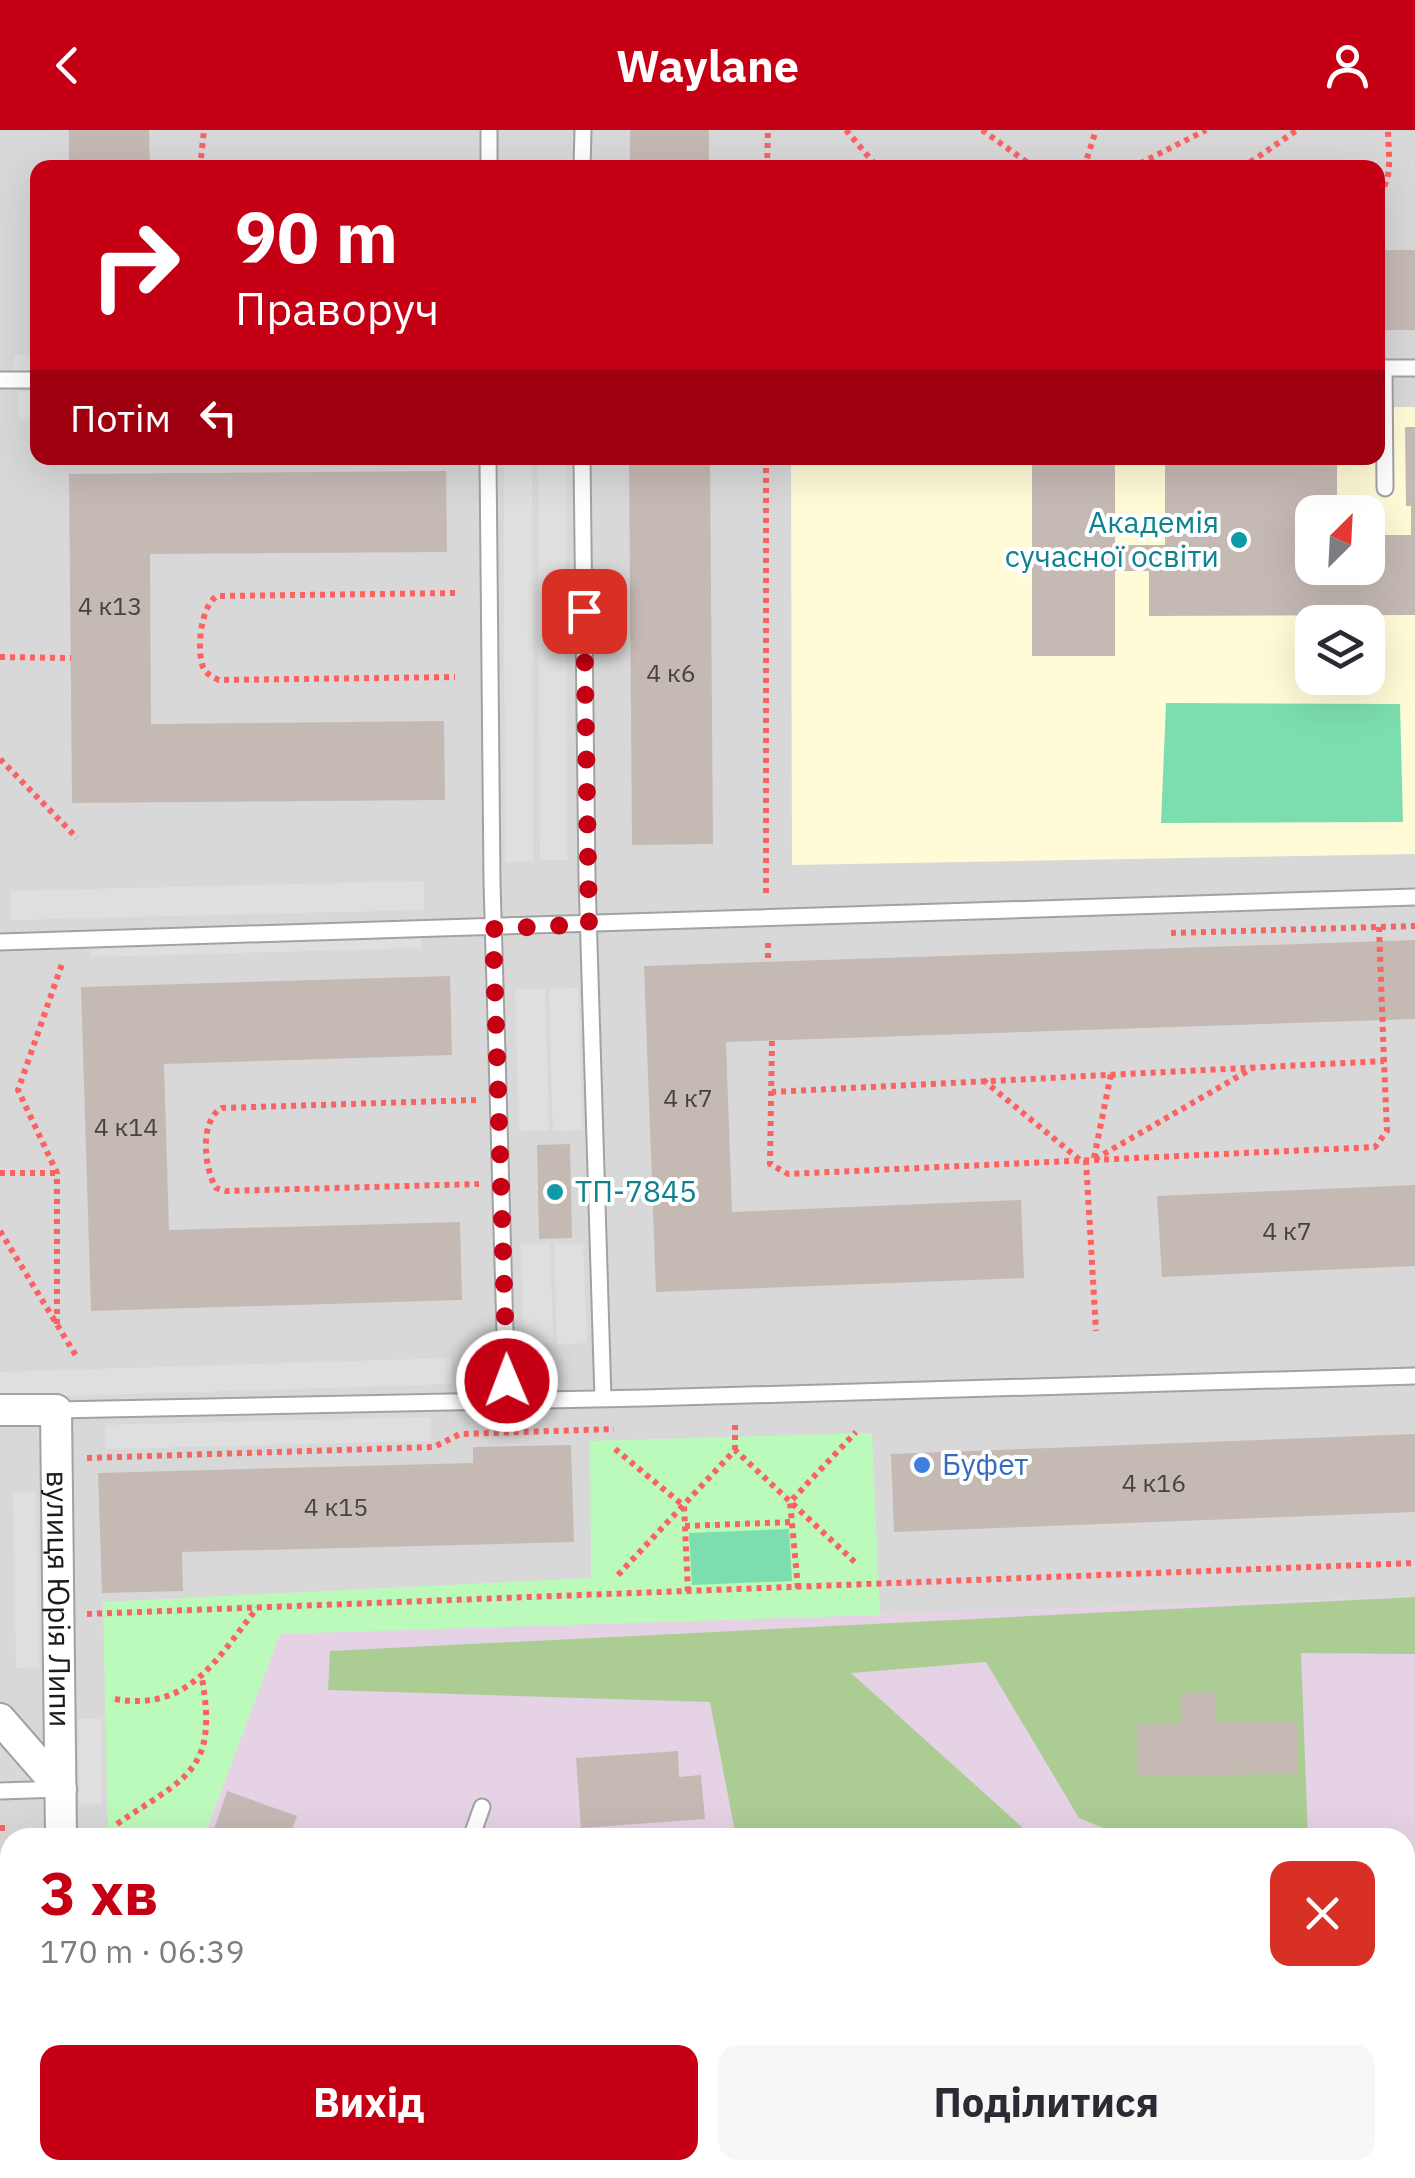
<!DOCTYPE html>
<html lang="uk">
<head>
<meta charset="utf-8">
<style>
  :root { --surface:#fff; --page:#f7f7f7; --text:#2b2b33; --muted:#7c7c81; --accent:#c60014 }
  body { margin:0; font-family:"IBM Plex Sans",sans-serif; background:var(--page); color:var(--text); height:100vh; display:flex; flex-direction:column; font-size:38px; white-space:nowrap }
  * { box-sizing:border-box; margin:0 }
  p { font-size:32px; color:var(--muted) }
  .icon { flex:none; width:55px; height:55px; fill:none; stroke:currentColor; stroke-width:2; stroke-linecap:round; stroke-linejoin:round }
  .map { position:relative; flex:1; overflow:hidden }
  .sheet { position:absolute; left:0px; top:1698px; width:1415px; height:352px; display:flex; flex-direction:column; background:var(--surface); border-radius:30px 30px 0 0; box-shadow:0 10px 40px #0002 }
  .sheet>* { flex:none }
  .banner { position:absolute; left:30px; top:30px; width:1355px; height:305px; border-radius:20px; box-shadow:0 10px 40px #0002; background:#c60014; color:#fff; overflow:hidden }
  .needle { width:65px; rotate:24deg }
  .tools { position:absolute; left:1295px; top:365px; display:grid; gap:20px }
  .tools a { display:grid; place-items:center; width:90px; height:90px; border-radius:20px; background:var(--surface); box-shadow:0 10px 40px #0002; font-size:50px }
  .pin { position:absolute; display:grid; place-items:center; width:85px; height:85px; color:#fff; margin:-42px; border-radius:20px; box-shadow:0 5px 15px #0006 }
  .me { position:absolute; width:110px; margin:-55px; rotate:359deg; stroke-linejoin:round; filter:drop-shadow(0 0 8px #0008) }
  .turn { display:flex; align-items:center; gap:35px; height:210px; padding:0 40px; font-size:45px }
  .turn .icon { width:130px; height:130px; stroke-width:2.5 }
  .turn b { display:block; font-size:70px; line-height:85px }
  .then { display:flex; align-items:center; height:95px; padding:0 40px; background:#0003; gap:20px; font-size:38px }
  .round { display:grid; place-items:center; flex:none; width:105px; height:105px; border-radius:20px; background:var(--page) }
  .head { display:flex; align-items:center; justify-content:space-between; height:170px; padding:0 40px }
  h1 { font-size:60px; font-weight:700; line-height:75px; color:var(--accent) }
  .button { display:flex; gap:20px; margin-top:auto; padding:20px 40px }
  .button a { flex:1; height:115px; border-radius:20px; background:var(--accent); color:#fff; font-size:40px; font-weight:700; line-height:115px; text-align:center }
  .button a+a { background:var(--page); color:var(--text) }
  header { display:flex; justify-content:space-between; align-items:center; height:130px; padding:0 40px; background:var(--accent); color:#fff; font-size:45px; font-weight:700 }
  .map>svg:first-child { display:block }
  .residential { fill:#d9d8d8; fill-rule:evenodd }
  .industrial { fill:#e6d2e5 }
  .education { fill:#fffbd7; fill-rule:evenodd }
  .forest { fill:#abcd94 }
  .park { fill:#bcfabb }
  .pitch { fill:#7cdeae }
  .parking { fill:#dfdfdf }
  .building { fill:#c5b9b4 }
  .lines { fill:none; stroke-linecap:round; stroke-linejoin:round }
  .lane-casing { stroke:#a2a2a2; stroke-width:19 }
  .street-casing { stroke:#a2a2a2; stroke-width:34 }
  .path { stroke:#fb6363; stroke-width:6; stroke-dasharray:5 5; stroke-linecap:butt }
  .lane { stroke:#fff; stroke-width:15 }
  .street { stroke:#fff; stroke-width:30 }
  .route { stroke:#c60014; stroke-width:18; stroke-dasharray:0 32.4 }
  .culture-dot { fill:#0f9aa8; stroke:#fff; stroke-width:4 }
  .shop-dot { fill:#3f7fe0; stroke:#fff; stroke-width:4 }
  .labels { text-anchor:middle; stroke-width:8; stroke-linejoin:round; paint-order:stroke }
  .number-label { font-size:25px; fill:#464241 }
  .culture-label { font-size:30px; fill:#0d838f; stroke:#fff; text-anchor:end }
  .shop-label { font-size:30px; fill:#366cbe; stroke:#fff; text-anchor:start }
  .street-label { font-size:30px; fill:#1b1b1b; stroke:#fff }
</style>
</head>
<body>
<header><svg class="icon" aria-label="back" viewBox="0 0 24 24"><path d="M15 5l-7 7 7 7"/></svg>Waylane<svg class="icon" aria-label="person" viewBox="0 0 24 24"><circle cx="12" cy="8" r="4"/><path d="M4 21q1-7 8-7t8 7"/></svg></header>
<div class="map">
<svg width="1415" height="2048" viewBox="0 0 1415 2048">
  <rect width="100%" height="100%" fill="#ede7e0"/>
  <!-- residential -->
  <path class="residential" d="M0,0H1415V1467L280,1504L204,1707L10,1708V2040H101L99,2048H0ZM38,38H1378V328H38ZM1312,382H1368V438H1312ZM1312,492H1368V548H1312Z"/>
  <!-- industrial -->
  <path class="industrial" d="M1415,1467V2048H99L101,2040H1405V1708L204,1707L280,1504Z"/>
  <!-- education -->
  <path class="education" d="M1378,277H1415V724L792,735L791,328H1378ZM1312,382H1368V438H1312ZM1312,492H1368V548H1312Z"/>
  <!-- forest -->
  <path class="forest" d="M1415,1467V1524L1301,1523L1308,1707H1125L1079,1688L986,1532L851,1543L1033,1707H736L710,1572L328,1560L330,1521Z"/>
  <!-- park -->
  <path class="park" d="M872,1303L880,1485L280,1504L204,1707H108L103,1472L591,1448L590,1311Z"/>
  <!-- pitch -->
  <path class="pitch" d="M1166,573L1400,574L1403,692L1161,693Z
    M789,1399L792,1451L692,1455L689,1403Z"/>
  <!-- parking -->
  <path class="parking" d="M14,225H37V244H14Z
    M18,261H37V289H18Z
    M504,328H532L533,731L505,732Z
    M538,328H566L567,730H540Z
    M424,751V780L11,790L10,761Z
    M421,808L422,818L91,827L90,817Z
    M578,858L582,1000L553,1001L549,859Z
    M515,859H545L549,1000L519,1001Z
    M583,1113L587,1213L557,1214L554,1114Z
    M550,1114L553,1213L524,1214L521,1115Z
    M451,1228L452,1254L0,1268V1242Z
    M431,1287V1311L105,1319V1295Z
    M36,1361L39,1537L16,1538L13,1362Z
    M78,1589H102V1674L79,1675Z"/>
  <!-- building -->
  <path class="building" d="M69,0H149L150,38H69Z
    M630,0H709V38H630Z
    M522,30H555V38H522Z
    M1378,120H1415V200H1378Z
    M1405,297H1415V485L1149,486V441H1115V526H1032V328H1115V415H1165V328H1337V382H1312V438H1368V405H1411V376H1406Z
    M629,328H710L713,714L632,715Z
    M446,341L447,422L150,424L151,594L444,591L445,670L72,673L69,344Z
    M1415,810V889L726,912L732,1082L1021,1070L1024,1148L656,1162L644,836Z
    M450,846L452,925L164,934L169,1100L460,1092L462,1170L91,1181L81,857Z
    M570,1014L572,1108L539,1109L537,1015Z
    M1415,1055V1136L1162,1147L1157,1066Z
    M1415,1304V1382L894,1402L891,1324Z
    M571,1315L574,1412L182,1422L183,1461L102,1463L98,1343L473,1333V1317Z
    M1216,1562V1592L1297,1591V1644L1138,1646L1137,1594L1181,1593L1180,1563Z
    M678,1621L679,1647L701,1645L705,1689L581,1698L576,1628Z
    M227,1661L297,1686L289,1708H211Z
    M1405,1805H1415V2048H1312V2040H1405Z"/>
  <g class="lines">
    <defs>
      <path id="lane" d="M489,38V0
        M582,38L583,0
        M1378,238H1415
        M1384,238L1385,358
        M0,250H38
        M488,328L492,752L507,1271
        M582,328L587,749L603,1269
        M0,812C472,799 943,780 1415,767
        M56,1280L644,1268L1415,1246
        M0,1661L61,1659
        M471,1708L482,1677
        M1405,1751L1415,1750
        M872,2040L882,2048H1121
        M1221,2040L1223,2048"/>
      <g id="street">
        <path id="s1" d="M0,1280H56L61,1708"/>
        <path d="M0,1589L61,1659"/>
        <path d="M62,2040V2048"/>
      </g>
    </defs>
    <!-- lane casing -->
    <use href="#lane" class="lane-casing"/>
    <!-- street casing -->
    <use href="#street" class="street-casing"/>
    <!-- path -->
    <path class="path" d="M846,0L878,38
      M982,0L1035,38
      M200,38L204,0
      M767,38L768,0
      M1084,38L1096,0
      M1131,38L1206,0
      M1242,38L1297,0
      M1378,64C1394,51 1388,20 1388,0
      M766,328V766
      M455,463L217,466C201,476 197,516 202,534C204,543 212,547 219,550L455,547
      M0,527L71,528
      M0,629L77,708
      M1379,797L1384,931
      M1171,803L1415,796
      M768,813V831
      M772,911L770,1034L788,1044L1375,1017L1387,1001L1384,931L772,962
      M983,950L1080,1030
      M476,970L222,978C199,990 204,1038 216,1058L226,1061L479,1054
      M1094,1028L1111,944
      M1095,1029L1253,938
      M1086,1030L1096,1201
      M0,1043H57
      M0,1101L78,1229
      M57,1194V1043L18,960L62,834
      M735,1295V1320
      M615,1319L684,1376L688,1462
      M87,1328L434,1317L460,1304L614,1299
      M685,1396L792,1392
      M618,1445L735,1320L858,1435
      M798,1458L790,1372L856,1302
      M87,1484L1415,1433
      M115,1569C189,1582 217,1529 257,1478
      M117,1694C187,1646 218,1642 202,1548
      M0,1698H9"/>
    <!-- lane -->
    <use href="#lane" class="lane"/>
    <!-- street -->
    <use href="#street" class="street"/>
  </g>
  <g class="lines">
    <!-- route -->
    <path class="route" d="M507,1251L493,799L589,794L584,481"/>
  </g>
  <!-- markers -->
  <g class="culture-dot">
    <circle cx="1239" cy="410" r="10"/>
    <circle cx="555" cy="1062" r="10"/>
  </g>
  <circle class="shop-dot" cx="922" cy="1335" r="10"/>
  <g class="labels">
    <!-- number labels -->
    <g class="number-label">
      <text x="110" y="485">4 к13</text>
      <text x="671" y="552">4 к6</text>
      <text x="688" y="977">4 к7</text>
      <text x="126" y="1006">4 к14</text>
      <text x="1287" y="1110">4 к7</text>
      <text x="1154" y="1362">4 к16</text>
      <text x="336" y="1386">4 к15</text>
    </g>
    <!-- culture labels -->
    <g class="culture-label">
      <text x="1219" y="403">Академія<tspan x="1219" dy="34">сучасної освіти</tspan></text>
      <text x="575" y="1072" text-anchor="start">ТП-7845</text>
    </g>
    <!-- shop labels -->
    <g class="shop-label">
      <text x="942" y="1345">Буфет</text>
    </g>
    <!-- street labels -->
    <g class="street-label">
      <text dy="10" stroke="none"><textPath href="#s1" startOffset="245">вулиця Юрія Липи</textPath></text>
    </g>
  </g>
</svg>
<div class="tools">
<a><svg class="needle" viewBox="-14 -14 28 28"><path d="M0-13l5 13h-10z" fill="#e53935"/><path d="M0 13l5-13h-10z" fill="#7c7c81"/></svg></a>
<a><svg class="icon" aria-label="layers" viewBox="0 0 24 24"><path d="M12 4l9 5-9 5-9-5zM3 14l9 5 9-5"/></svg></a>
</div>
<div class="pin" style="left:584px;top:481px;background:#d93025"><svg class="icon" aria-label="arrive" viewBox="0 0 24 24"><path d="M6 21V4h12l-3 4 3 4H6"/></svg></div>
<svg class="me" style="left:507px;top:1251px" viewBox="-20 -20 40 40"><circle r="17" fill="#c60014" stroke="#fff" stroke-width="3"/><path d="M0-11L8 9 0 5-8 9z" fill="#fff"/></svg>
<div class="banner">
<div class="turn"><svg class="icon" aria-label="right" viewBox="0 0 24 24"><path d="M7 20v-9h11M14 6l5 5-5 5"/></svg><div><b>90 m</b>Праворуч</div></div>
<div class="then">Потім<svg class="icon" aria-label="left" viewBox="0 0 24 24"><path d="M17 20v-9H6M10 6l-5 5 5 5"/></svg></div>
</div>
<section class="sheet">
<div class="head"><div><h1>3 хв</h1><p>170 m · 06:39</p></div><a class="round" style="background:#d93025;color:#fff"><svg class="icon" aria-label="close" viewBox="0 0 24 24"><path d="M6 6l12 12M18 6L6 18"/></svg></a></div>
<div class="button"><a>Вихід</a><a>Поділитися</a></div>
</section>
</div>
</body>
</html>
